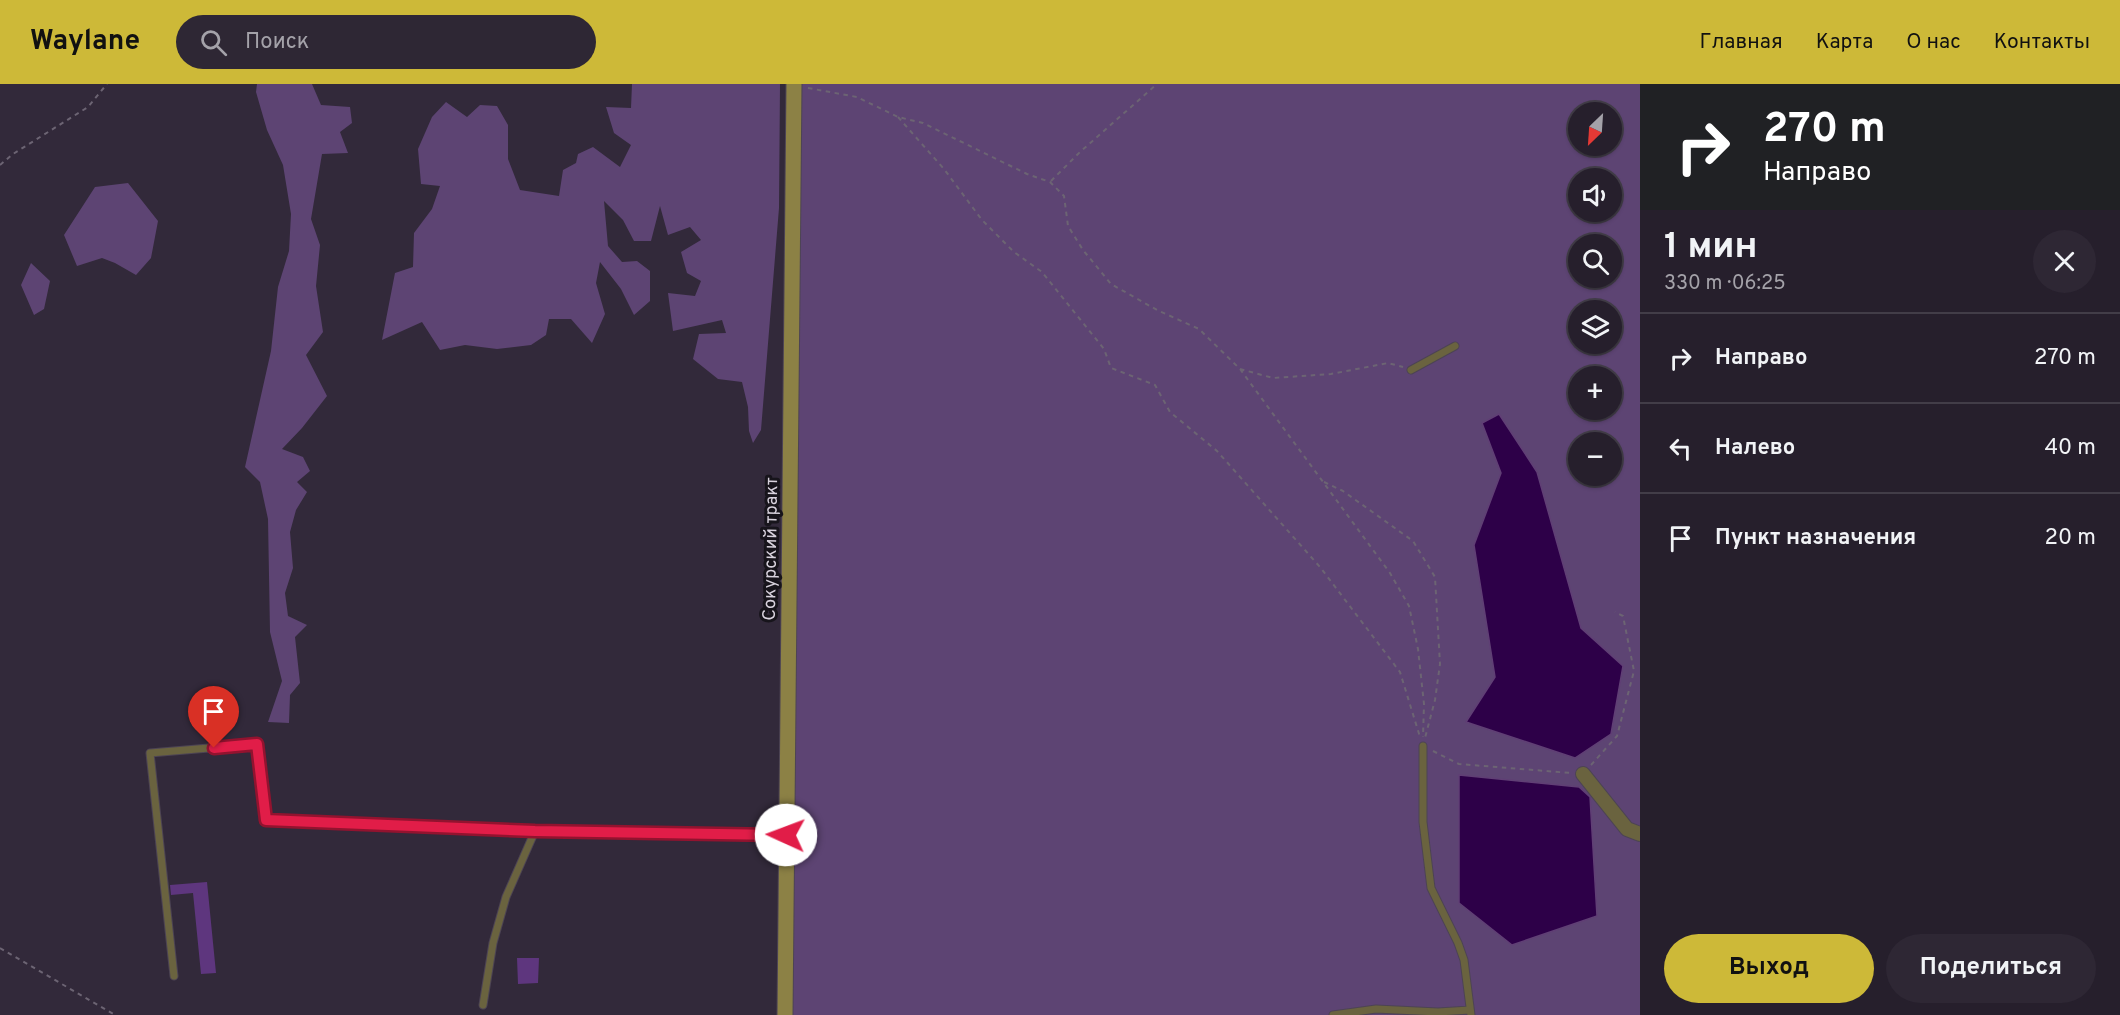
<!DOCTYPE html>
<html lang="ru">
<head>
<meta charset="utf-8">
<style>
  :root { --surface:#261f2c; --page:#2e2734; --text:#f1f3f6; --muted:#a4a2a9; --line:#423d48; --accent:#cdb938 }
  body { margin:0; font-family:Overpass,sans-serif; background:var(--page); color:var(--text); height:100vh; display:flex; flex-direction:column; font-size:22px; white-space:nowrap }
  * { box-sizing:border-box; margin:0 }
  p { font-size:20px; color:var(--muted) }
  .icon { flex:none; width:33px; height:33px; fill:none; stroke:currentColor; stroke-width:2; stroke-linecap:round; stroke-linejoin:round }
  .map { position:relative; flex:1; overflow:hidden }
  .drawer { display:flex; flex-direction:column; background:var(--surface); width:480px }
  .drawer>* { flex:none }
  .banner { background:#202124; color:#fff; overflow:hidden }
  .needle { width:39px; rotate:205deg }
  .tools { position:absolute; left:1568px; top:18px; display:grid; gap:12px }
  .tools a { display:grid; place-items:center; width:54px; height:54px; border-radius:50%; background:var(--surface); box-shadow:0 2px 4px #0004,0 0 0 2px var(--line); font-size:30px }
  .pin { position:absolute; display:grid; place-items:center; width:51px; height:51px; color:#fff; margin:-62px -26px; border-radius:50% 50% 50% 0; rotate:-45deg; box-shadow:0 0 6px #0007 }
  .pin .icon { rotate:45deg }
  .me { position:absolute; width:66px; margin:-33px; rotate:272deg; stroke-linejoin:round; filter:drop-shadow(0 0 4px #0008) }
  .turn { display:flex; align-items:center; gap:21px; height:126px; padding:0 24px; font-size:27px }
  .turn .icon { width:78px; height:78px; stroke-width:2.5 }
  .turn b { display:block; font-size:42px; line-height:51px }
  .round { display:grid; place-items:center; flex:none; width:63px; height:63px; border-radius:32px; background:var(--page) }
  .overview { display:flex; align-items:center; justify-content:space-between; height:102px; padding:0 24px }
  h1 { font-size:36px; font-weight:700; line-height:45px }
  .button { display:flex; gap:12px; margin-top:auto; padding:12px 24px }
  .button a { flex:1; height:69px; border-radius:36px; background:var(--accent); color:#111; font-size:24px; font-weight:700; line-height:69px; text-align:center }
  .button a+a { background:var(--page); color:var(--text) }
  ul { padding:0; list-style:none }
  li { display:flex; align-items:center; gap:18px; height:90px; padding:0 24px; border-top:2px solid var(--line) }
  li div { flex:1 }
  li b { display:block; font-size:22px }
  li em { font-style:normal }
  header { display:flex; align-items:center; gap:36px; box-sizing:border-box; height:84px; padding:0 30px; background:var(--accent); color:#111 }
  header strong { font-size:28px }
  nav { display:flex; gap:33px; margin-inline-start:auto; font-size:21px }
  .search { width:420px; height:54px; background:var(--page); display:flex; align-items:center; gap:15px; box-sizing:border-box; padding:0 21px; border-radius:33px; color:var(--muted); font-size:22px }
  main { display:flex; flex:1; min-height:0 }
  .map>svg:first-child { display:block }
  .green { fill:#5d4473; fill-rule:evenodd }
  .water { fill:#2d0048; stroke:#603f75; stroke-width:1.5 }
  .building { fill:#5e367e }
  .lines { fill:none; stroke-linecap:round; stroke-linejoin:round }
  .lane-casing { stroke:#4d4454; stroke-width:9 }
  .street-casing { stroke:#4d4454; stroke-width:16 }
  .secondary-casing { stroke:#4d4454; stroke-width:17 }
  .path { stroke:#6c6473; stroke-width:2; stroke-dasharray:4.5 4.5; stroke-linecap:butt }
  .lane { stroke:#6a633f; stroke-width:7 }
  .street { stroke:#6a633f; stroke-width:14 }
  .secondary { stroke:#8c8145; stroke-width:15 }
  .route-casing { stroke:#92132f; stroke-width:15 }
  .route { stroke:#e11d48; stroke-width:10 }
  .labels { text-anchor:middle; stroke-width:6; stroke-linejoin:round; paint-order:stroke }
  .street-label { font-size:18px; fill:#d8d2dd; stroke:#17141b }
</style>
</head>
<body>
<header>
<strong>Waylane</strong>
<div class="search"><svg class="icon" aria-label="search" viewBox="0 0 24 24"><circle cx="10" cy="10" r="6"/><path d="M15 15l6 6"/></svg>Поиск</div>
<nav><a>Главная</a><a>Карта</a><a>О нас</a><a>Контакты</a></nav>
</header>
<main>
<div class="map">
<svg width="1640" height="931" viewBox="0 0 1640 931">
  <rect width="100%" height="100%" fill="#32293a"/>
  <!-- green -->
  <path class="green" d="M257,0H312L321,21L350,23L352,39L340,48L348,69L322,70L311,135L320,161L316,202L323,248L306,271L327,312L302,344L282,365L303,373L310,387L297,398L307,408L296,426L290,448L293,484L285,509L288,532L307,541L295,553L300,599L290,611L289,639L268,638L282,597L270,548L268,435L260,398L245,383L271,267L278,203L289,167L291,130L283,81L267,46L256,8Z
    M632,0H780L779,124L761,346L753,359L749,347L748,323L742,298L718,295L693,275L699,250L726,249L722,236L673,247L668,209L695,212L701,197L687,189L681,168L701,156L690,143L668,151L660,122L651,157H634L623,136L604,117L608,162L622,178L637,177L650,187V217L634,231L621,205L600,178L596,199L605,230L592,259L571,235H549L546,251L531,261L497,265L465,261L440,266L422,238L382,256L395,189L413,183L414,149L432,125L440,102L421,100L418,65L432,33L446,18L467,33L480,21L497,22L508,41V75L520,106L559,112L563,86L576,79L578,70L593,63L620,83L631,61L614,49L606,23L631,24Z
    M794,0H1640V931H785ZM1578,28H1611V62H1578ZM1578,94H1611V128H1578ZM1578,160H1611V194H1578ZM1578,226H1611V260H1578ZM1578,292H1611V326H1578ZM1578,358H1611V392H1578Z
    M128,99L158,137L151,174L136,191L115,179L102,174L77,182L64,151L95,103Z
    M31,179L50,197L44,225L34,231L21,201Z"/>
  <!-- water -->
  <path class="water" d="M1499,330L1537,388L1581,544L1623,582L1611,650L1575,674L1466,638L1495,593L1474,461L1501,389L1482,339Z
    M1459,691L1579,703L1590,713L1597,832L1512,861L1459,819Z"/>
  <!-- building -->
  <path class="building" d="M207,798L216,889L201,890L193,809L171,811L170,801Z
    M517,874H539L538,899L518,900Z"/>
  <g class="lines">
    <defs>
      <path id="lane" d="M1411,286L1455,262
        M1423,662V738L1431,804L1458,859L1464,876L1471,931
        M174,892L150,669L257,660L266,737L535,747L787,751
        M483,921L493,859L506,813L535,747
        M1333,931L1376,925L1438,928L1470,926"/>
      <path id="street" d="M1583,690L1627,745L1640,750"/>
      <path id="secondary" d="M785,931L794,0"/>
    </defs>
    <!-- lane casing -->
    <use href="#lane" class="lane-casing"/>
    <!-- street casing -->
    <use href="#street" class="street-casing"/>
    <!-- secondary casing -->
    <use href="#secondary" class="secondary-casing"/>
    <!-- path -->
    <path class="path" d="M808,4L857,13L898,33L923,39L1027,90L1050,98L1064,112L1068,142L1083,166L1111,200L1157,226L1199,245L1240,285L1390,489L1409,522L1418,565L1424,620L1423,653
      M898,33L944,85L982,136L1014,168L1042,188L1104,265L1111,284L1155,301L1170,328L1217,367L1320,483L1400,588L1420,653
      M0,81L13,70L88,23L107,0
      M1051,97L1080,68L1157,0
      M1240,285L1273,294L1331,290L1388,279L1403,283
      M1324,398L1343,407L1413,457L1435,493L1440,580L1435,616L1425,654
      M1433,667L1459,680L1571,689
      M1591,681L1617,652L1634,587L1623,532L1615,528
      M0,864L115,931"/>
    <!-- lane -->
    <use href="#lane" class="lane"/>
    <!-- street -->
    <use href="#street" class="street"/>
    <!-- secondary -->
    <use href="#secondary" class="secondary"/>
  </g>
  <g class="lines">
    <defs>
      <path id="route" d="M214,664L257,660L266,736L535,747L786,751"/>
    </defs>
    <!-- route casing -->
    <use href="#route" class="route-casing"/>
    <!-- route -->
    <use href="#route" class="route"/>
  </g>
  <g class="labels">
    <!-- street labels -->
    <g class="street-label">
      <text transform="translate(770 465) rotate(-89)" y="6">Сокурский тракт</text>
    </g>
  </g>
</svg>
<div class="tools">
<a><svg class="needle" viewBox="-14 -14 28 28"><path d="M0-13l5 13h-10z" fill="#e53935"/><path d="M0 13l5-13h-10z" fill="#a4a2a9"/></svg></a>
<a><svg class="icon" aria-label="sound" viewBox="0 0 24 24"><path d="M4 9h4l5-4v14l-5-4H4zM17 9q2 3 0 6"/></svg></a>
<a><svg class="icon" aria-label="search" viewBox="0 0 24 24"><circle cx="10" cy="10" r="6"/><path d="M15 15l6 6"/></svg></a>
<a><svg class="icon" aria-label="layers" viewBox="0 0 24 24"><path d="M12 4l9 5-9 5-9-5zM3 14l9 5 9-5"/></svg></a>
<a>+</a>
<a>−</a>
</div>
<div class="pin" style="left:214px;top:664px;background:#d93025"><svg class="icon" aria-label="arrive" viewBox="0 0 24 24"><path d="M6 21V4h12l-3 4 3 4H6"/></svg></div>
<svg class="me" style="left:786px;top:751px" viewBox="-20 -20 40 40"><circle r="19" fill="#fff"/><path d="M0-13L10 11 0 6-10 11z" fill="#e11d48"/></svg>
</div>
<section class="drawer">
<div class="banner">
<div class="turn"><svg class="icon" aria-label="right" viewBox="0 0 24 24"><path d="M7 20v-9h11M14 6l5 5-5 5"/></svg><div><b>270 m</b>Направо</div></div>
</div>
<div class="overview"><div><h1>1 мин</h1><p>330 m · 06:25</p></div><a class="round"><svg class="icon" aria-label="close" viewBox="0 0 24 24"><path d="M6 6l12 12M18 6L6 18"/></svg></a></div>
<ul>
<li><svg class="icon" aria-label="right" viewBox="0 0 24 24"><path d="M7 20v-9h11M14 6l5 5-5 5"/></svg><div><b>Направо</b></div><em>270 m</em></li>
<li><svg class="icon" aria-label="left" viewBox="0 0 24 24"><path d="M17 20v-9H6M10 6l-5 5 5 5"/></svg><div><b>Налево</b></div><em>40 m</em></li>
<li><svg class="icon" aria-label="arrive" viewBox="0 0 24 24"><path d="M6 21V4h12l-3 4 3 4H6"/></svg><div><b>Пункт назначения</b></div><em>20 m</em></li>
</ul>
<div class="button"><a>Выход</a><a>Поделиться</a></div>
</section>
</main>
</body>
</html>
